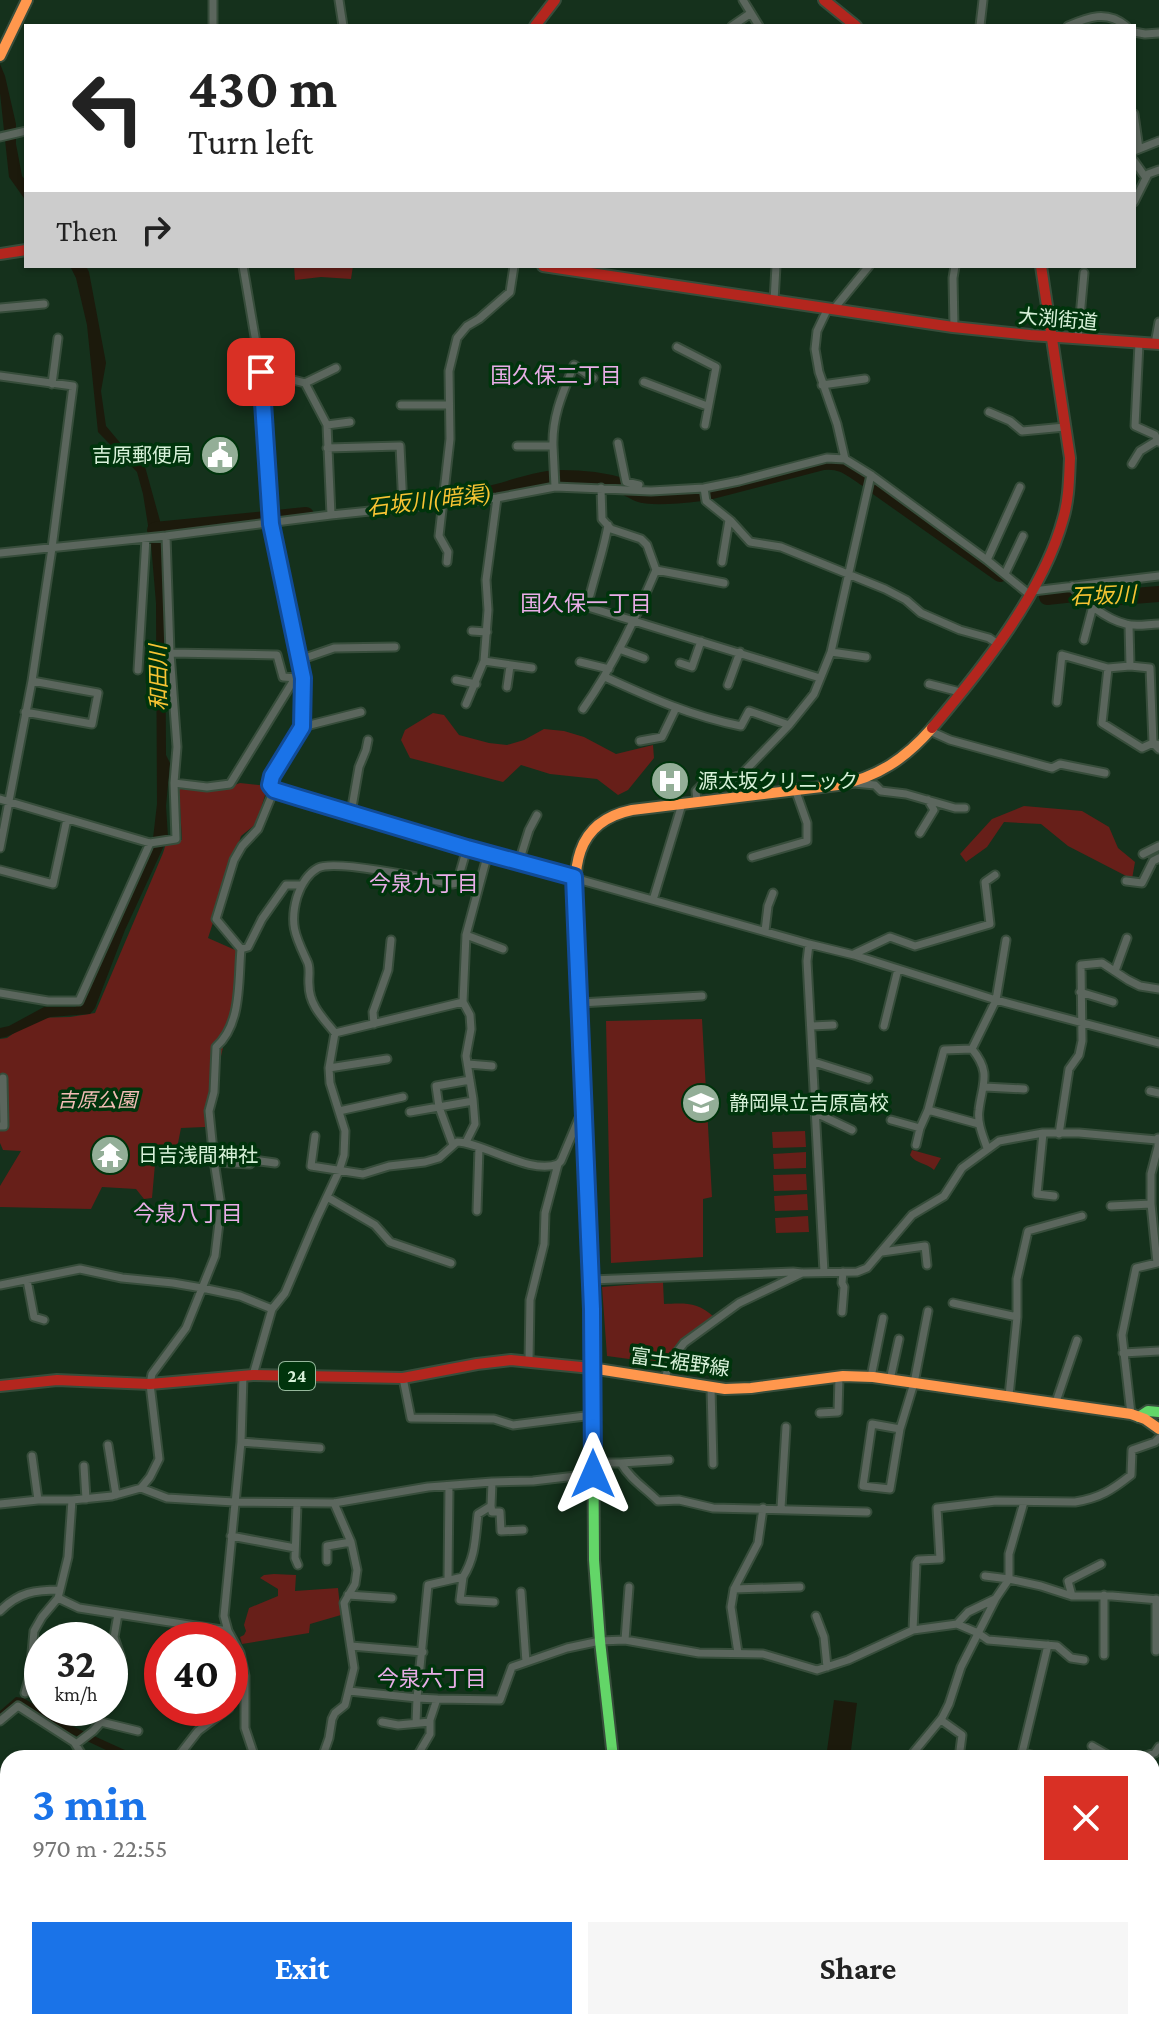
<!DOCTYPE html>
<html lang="en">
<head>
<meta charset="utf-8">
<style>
  :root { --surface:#fff; --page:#f6f6f6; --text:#222; --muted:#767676; --accent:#1a73e8 }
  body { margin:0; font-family:"Crimson Pro","Noto Sans JP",serif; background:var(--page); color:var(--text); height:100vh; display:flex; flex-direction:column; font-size:30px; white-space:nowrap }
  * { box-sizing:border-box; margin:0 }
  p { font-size:26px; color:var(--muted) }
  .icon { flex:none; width:44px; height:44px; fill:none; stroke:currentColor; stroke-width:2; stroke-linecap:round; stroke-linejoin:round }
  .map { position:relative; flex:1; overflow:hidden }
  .panel { position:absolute; left:0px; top:1750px; width:1160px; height:280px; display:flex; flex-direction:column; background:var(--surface); border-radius:24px 24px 0 0; box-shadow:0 2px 6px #0004 }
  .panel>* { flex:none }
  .top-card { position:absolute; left:24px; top:24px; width:1112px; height:244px; border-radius:0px; box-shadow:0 2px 6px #0004; background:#fff; color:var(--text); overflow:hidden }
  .speed { position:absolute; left:24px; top:1622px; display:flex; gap:16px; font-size:40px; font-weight:700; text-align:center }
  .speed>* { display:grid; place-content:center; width:104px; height:104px; border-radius:50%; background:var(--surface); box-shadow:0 2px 6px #0004; line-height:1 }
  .speed small { font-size:20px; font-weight:400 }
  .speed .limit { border:12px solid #d22; background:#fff; color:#111 }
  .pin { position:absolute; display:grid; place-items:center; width:68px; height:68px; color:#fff; margin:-34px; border-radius:16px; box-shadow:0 4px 12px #0006 }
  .me { position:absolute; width:88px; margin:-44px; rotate:0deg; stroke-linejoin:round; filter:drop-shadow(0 0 6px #0008) }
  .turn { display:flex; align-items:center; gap:28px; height:168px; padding:0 32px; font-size:36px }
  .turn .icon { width:104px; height:104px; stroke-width:2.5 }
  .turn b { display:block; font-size:56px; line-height:68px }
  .then { display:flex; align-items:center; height:76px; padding:0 32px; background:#0003; gap:16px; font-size:30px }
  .round { display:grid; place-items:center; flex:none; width:84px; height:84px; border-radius:0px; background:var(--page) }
  .overview { display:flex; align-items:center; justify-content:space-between; height:136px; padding:0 32px }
  h1 { font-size:48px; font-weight:700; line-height:60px; color:var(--accent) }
  .cta { display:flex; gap:16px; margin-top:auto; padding:16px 32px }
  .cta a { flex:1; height:92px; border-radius:0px; background:var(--accent); color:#fff; font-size:32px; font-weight:700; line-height:92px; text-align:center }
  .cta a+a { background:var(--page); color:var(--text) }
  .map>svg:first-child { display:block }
  .green { fill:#671f19 }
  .water { fill:#1c1a0c }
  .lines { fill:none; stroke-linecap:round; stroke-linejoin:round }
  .stream { stroke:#1c1a0c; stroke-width:3 }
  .river { stroke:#1c1a0c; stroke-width:16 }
  .street-casing { stroke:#374d3b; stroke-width:11 }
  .fast-casing { stroke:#374d3b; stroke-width:14 }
  .slow-casing { stroke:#374d3b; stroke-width:14 }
  .jam-casing { stroke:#374d3b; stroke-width:14 }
  .street { stroke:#5b665d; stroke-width:7 }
  .fast { stroke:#63d668; stroke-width:10 }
  .slow { stroke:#ff974d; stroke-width:10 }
  .jam { stroke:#b3261e; stroke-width:10 }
  .route-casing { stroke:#114b97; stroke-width:20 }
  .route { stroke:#1a73e8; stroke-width:14 }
  .labels { text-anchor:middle; stroke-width:7; stroke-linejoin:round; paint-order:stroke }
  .shield { fill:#00340c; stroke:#96b89c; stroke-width:2 }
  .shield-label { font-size:18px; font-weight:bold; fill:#d7f1d9 }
  .street-label { font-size:20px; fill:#d7f1d9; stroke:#00340c }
  .poi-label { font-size:20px; fill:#d7f1d9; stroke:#00340c; text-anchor:start }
  .park-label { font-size:20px; font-style:italic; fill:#f3bdb6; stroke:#00340c }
  .neighbourhood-label { font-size:22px; fill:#e8aee7; stroke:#00340c }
  .water-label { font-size:22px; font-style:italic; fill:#f7c433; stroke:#00340c }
</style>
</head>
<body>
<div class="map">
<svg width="1159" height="2030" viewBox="0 0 1159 2030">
  <rect width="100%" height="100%" fill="#15311c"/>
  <!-- green -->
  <path class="green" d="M294,266H353L351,279L321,277L295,280Z
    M433,713L444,715L459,735L489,743L507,745L524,740L544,729L564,731L584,737L616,754L653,745L654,758L628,790L618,795L597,779L550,774L521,765L503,782L410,758L401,740L405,730Z
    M240,783L268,786L256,824L241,836L208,938L242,953L231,1012L205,1127L181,1128L178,1143L155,1164L152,1198L144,1199L136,1189L102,1187L91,1209L0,1207V1186L21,1151L3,1150L0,1143V1039L7,1038L35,1018L70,1017L95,1013L163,853L168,837L182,840L179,789L218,791Z
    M1024,806L1082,811L1109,827L1118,848L1135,862L1132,879L1068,846L1041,824L1004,822L987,847L966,862L960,854L992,819Z
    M702,1019L712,1197L703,1199V1257L611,1263L606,1021Z
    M805,1131L806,1147L773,1148L772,1132Z
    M912,1150L941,1158L934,1170C927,1163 916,1164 910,1155Z
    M806,1152V1168L774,1169L773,1154Z
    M806,1174L807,1190L774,1191L773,1175Z
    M807,1194L808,1210L775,1211L774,1196Z
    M808,1216L809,1232L776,1233L775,1218Z
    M663,1282L664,1304C685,1303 698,1302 714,1317L666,1364L607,1356L602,1287Z
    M274,1574L296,1575L295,1591L338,1588L341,1615L310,1624L309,1633L242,1644L240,1637L244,1635L246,1631L244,1625L249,1608L278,1596V1589L260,1578L264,1575Z
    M672,2022H787V2028L672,2026Z"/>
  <!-- water -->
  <path class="water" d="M0,64L5,76L16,124V144L22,176L26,181V201L9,177L0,93Z
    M70,266H86L89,272L106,363L101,391L106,426L127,451L144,463L162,528L165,577L166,755L170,763L166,806L168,837L125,930L95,1008L90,1014L50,1017L6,1037L0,1038V1028L9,1026L44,1007H81L126,902L152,847L157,804L156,603L151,544L143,494L137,472L98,432L87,325L76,278Z
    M16,1697L23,1698L72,1726L127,1751L139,1758H123L70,1733L22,1703L16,1702L0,1716V1711Z
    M834,1700L857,1703L850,1758H826Z"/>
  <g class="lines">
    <!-- stream -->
    <path class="stream" d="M76,1009L86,997"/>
    <!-- river -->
    <path class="river" d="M871,483L1000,574
      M708,492L823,462C842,460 850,468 865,478
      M468,498C499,495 528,479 560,478C579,478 603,480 622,486C628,487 633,492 639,494C653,499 685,495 701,493
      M155,530L306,515
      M1047,597L1093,592L1120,597L1159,594"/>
    <defs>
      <path id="street" d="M213,0V26
        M339,0L343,26
        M743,0L759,26
        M732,26L751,13
        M980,26L983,0
        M1068,26C1088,17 1107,10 1126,26
        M1134,32L1145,34L1159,33
        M1134,114L1139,149
        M0,137L26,131
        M1134,151L1159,141
        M1134,161L1146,178
        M1134,202L1148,174L1159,170
        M243,266L261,372L271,524L303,678L302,727L272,776L270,785L274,790L467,848L809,944L854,955L996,1000L1159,1043
        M774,301L776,266
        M0,308L44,304
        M827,310L817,331L815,349L819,372L837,424L845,459
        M833,310L869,266
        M954,327L953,278L955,266
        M1078,339L1084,273
        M1139,343L1135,426L1155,435L1159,442
        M1155,344L1159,322
        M677,347L716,367L705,425
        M261,372L305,383L327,425L331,515
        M0,376L73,386L52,548L32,681L0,848
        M644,382L707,406
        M305,383L336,368
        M52,384L58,338
        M822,385L865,379
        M401,405H449
        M989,412L1010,421L1022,431L1065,427
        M327,425L350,422
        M618,443L626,482L639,485
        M517,446H553L555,487
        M553,446C552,416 563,392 574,365L593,378
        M327,448L400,446L403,507
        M1132,464L1140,451L1158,440
        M704,488L706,501L731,521L750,542L781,547L885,589L906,600L921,613L960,630L989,638L998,644
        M0,553L166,536L331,515L497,498L555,487L651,491L704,488L739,481L827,458L845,459L871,475L987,560L1030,595
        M987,560L1020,487
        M447,562L448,552L439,536L450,439L449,371L457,338L467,326L479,319L510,292L514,266
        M722,562L729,520
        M656,570L724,583
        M1005,574L1023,536
        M1072,586C1085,602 1105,619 1126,624C1136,627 1148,624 1159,624
        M1033,591L1159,576
        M590,595C596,571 604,549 608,525
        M588,607L820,678
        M1129,625L1130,666
        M472,631L487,632
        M1084,640L1093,606
        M619,649L644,658
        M831,652L866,657
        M170,653L277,655L283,677L297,678
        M299,660L334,648L395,647
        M484,661L532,668
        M580,662L609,669
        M680,663L692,667L701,641
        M138,670L146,538
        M605,677C651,698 691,716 741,726L749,711L789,725
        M456,680L476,684
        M929,684L960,692
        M728,685L740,652
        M507,687L510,666
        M1057,702L1062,655L1108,668
        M466,704L484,661L488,610L486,580L497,498
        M583,709C614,665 635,619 656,570L647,545L641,539L611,529L602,519L601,488
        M25,712L92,724L98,693L32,681
        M302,727L361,712
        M930,731L950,740L1052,768L1060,764L1105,773
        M640,741L662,737L676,708
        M1159,745L1153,743L1142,748L1102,723L1108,668L1130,666L1150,668L1153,743L1159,749
        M174,783L207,787L230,784L300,670
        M854,783L875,785L881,791L906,794L955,808H965
        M0,799L150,843L176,839L174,783L177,747L170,653L166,536
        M697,801L696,791L701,786L725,781L741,775L789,725L814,694L831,652L871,475
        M351,813L359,767L366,750L368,740
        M920,833L934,810L928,800
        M1143,854L1159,846
        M752,857L807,841V823L795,789
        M519,862L529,830L537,815
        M0,870L53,884L67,819
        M1126,881L1142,883L1153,861L1159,858
        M653,900L682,804
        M765,931L768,906L773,893
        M466,935L503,949
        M809,944L807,961L824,1272
        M241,949L216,919L234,860L242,846L258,829L274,790
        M854,954L890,937L915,946L990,924L985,882L995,875
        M1115,971L1127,938
        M1080,992L1113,1002
        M0,993L48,1001H79L150,843
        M580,1003L702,996
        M374,1024L373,1012L388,970L391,940
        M812,1026L833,1025
        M884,1026L898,969
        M335,1033L463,1002
        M814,1062L868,1079
        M468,1064L492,1066
        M329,1068L387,1059
        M985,1087L1024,1089
        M1150,1091L1159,1093
        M928,1110L979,1124
        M339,1111L403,1097
        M410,1112L473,1101
        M816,1113L852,1130
        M891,1120L920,1128
        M0,1126H4L3,1078
        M1043,1133L1037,1194L1054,1196
        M1059,1134L1069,1069L1079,1055L1082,1041L1081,965L1102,963L1128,980L1140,986L1159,989
        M315,1136L311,1166L363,1174L389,1166L425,1162L439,1158L457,1142C485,1143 530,1175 558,1164
        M466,1142L475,1124L473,1099L466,1056L471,1029L470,1015L463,1002L466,935L488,853
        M453,1145L439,1107L436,1086L470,1080
        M916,1145L920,1128L928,1110L944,1050L972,1049
        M987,1148C983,1136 977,1123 979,1110C982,1084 992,1073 972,1049L996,1000L1006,940
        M214,1162L250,1164L253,1160L275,1163
        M327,1197L375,1225L390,1242L451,1263
        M1111,1206L1151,1204
        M477,1211L479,1147
        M882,1252L925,1246L927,1265
        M27,1280L34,1317L44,1320
        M591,1280L793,1272L802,1273L857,1272L867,1268L912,1215L944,1196L962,1168L999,1141L1043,1133H1079L1157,1140
        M0,1285L80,1269L122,1278L173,1283L202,1288L240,1296L272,1309
        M953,1303L1017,1317
        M842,1312L844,1287L842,1283L843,1272
        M1123,1353L1159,1351
        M529,1361L530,1300L544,1244L545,1213L558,1164L561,1161L582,1111
        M253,1375L272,1309L285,1293L316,1220L339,1171L344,1155L345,1131L330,1083L329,1068L335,1033C323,1018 309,1005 309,985C308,977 311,968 307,961C296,937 289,925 297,897C301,885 307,874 318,868C335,859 428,879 452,884L457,883L467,848
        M243,1376L241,1442L224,1616L228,1631L240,1653L245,1676V1728L255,1758
        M871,1377L883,1318
        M403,1378L411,1418L494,1419L513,1425L593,1415
        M665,1378L671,1360L684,1343L739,1303L802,1273
        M890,1380L899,1339
        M711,1388L713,1464
        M1009,1396L1017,1317V1279L1028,1231L1082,1216
        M1056,1402L1077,1340
        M820,1413L838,1412L839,1377
        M1131,1414L1122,1335L1136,1268L1157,1263L1151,1204V1174L1158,1147V1138
        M900,1429L872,1424L863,1486L890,1489L900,1429L914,1383L928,1311
        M241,1442L320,1448
        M108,1445L116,1495
        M32,1456L38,1500
        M593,1463H621C630,1479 645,1488 658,1501L679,1500L713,1508L867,1512
        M621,1463L669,1460
        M84,1466L86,1499
        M141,1488L167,1498L234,1502L334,1503L428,1487L492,1482L533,1481L593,1474
        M0,1504L38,1500H72L112,1496L141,1488L150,1477L159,1459L150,1384L152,1374L186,1328L215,1256L221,1206L214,1161L209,1111L214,1092L216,1047C242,1024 238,981 241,949L248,947L262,919L286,885H301
        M297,1504L295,1558L298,1565
        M491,1506L492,1512H500L501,1531L523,1530
        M781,1508L786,1427
        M231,1536L295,1548
        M327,1561V1546L351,1542
        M985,1576L1009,1579V1554L1024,1502
        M463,1577L460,1600L494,1602
        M448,1580L449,1486
        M734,1589L800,1587
        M521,1592L526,1662
        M348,1595L392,1598
        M1104,1595V1655
        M1072,1596L1068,1581L1101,1564
        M58,1598L79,1608L228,1631
        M1156,1599V1651
        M0,1611C19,1592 35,1590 60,1590
        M118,1614L114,1637L121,1658
        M816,1616L824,1637L827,1667
        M957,1624L968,1612L995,1599
        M913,1630L916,1563L918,1560L940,1559L937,1508L996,1501L1075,1502C1100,1498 1112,1490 1131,1475L1132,1450L1155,1442L1159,1438
        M625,1640L629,1587
        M351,1646L423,1652
        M738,1653L731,1607L734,1589L758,1543L763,1508
        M349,1691L417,1698L416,1723
        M25,1693L30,1675L34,1631L42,1617L58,1598L68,1557L72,1500
        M437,1699L500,1700L512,1667L567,1648L600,1641L625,1640L699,1653L763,1654L817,1670L848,1660L913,1630L957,1624L978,1633L988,1640L1057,1646L1071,1658L1084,1660
        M941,1720L962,1735L959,1758
        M0,1721L18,1706L74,1742L84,1758
        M382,1722L398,1725L430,1722
        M76,1744L93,1731L101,1722L138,1731
        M1092,1746L1113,1758
        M177,1758L198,1731L229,1708
        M322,1758L329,1738L332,1719L335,1713L345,1705L354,1668L344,1603L355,1584L357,1570L351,1542L334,1503
        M416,1758L430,1734V1720L437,1699L417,1698L428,1585L463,1577C476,1556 475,1538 478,1514L491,1506L492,1482
        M552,1758L613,1757
        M909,1758L942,1718L949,1704L961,1667L996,1598L1009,1579L1041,1586L1072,1596H1112L1159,1600
        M1045,1758L1022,1753L1048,1645
        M1140,1758L1155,1753L1159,1747
        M0,1779L8,1782
        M1152,1838L1155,1839L1152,1846
        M1152,1885L1159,1889
        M0,1922L8,1923
        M1152,1989L1159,1988
        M226,2022H230
        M281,2022L284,2030
        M578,2022L579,2030
        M928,2022L960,2030
        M1134,2022L1136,2030
        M191,2030L197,2022
        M461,2030V2022
        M804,2030L805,2022"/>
      <path id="fast" d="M593,1383L594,1560L600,1641L613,1758
        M1139,1417L1148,1411L1159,1412"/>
      <path id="slow" d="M0,56L27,0
        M579,1008C578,981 577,954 576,926C574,875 569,823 632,810L838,785C877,778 906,758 932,728
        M591,1368L725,1389L751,1388L843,1376L873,1377L1131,1414L1145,1419L1159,1429
        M649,2022L650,2030"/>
      <path id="jam" d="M824,0L856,26
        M535,26L555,0
        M0,254L26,250
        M543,266L953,327L1030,335L1159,344
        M932,728C981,670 1043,593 1063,519C1069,499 1069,479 1070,458L1041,266
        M579,1008L593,1383
        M0,1386L57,1380L150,1384L253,1375L403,1378L477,1364L511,1360L591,1368
        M0,1861L8,1867
        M119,2022V2030"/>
    </defs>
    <!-- street casing -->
    <use href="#street" class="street-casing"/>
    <!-- fast casing -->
    <use href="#fast" class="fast-casing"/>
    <!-- slow casing -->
    <use href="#slow" class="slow-casing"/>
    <!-- jam casing -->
    <use href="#jam" class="jam-casing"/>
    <!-- street -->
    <use href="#street" class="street"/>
    <!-- fast -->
    <use href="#fast" class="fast"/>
    <!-- slow -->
    <use href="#slow" class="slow"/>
    <!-- jam -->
    <use href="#jam" class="jam"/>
  </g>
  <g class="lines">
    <defs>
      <path id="route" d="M261,372L271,524L303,678L302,727L272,776L270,785L274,790L300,798L467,848L574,877L592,1309L593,1474"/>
    </defs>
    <!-- route casing -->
    <use href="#route" class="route-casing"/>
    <!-- route -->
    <use href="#route" class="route"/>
  </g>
  <!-- icons -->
  <defs>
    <symbol id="civic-disc" viewBox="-11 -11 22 22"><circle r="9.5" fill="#93ae97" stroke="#00340c"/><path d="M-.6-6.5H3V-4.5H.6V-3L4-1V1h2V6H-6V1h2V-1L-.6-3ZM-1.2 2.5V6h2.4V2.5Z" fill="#fff"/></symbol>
    <symbol id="hospital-disc" viewBox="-11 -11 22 22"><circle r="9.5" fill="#93ae97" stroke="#00340c"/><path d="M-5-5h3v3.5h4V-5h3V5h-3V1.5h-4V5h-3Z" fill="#fff"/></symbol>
    <symbol id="school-disc" viewBox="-11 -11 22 22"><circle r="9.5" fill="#93ae97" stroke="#00340c"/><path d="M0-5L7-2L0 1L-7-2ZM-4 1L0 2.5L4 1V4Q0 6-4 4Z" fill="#fff"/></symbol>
    <symbol id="temple-disc" viewBox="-11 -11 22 22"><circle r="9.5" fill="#93ae97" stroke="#00340c"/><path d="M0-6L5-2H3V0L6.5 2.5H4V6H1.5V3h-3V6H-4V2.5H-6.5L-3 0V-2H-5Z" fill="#fff"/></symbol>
  </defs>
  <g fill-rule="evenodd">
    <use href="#civic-disc" x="198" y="433" width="44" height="44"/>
    <use href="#hospital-disc" x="648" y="759" width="44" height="44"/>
    <use href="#school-disc" x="679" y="1081" width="44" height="44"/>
    <use href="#temple-disc" x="88" y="1133" width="44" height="44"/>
  </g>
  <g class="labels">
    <!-- shield labels -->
    <rect class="shield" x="279" y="1362" width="36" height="28" rx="6"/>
    <g class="shield-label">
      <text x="297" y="1382">24</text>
    </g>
    <!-- street labels -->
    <g class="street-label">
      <text transform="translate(1058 319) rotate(5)" y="7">大渕街道</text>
      <text transform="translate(680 1362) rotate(8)" y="7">富士裾野線</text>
    </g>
    <!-- poi labels -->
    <g class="poi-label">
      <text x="192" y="462" text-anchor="end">吉原郵便局</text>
      <text x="698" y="788">源太坂クリニック</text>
      <text x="729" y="1110">静岡県立吉原高校</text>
      <text x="138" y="1162">日吉浅間神社</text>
    </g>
    <!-- park labels -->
    <g class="park-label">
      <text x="97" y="1107">吉原公園</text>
    </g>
    <!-- neighbourhood labels -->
    <g class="neighbourhood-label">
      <text x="556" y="383">国久保二丁目</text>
      <text x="586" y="611">国久保一丁目</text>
      <text x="424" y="891">今泉九丁目</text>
      <text x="188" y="1221">今泉八丁目</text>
      <text x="432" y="1686">今泉六丁目</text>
    </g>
    <!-- water labels -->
    <g class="water-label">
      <text transform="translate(429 500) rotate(-7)" y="8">石坂川(暗渠)</text>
      <text transform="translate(1103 595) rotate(-2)" y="8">石坂川</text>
      <text transform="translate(158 678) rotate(-91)" y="8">和田川</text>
    </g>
  </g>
</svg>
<div class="speed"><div>32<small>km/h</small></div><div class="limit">40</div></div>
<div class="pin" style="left:261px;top:372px;background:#d93025"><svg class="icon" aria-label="arrive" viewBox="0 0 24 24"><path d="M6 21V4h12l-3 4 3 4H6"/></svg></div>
<svg class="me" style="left:593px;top:1474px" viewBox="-20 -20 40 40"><path d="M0-17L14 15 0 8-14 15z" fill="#1a73e8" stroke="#fff" stroke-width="4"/></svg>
<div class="top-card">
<div class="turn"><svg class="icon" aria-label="left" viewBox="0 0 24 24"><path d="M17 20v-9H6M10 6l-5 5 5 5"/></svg><div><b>430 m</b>Turn left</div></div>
<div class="then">Then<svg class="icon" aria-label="right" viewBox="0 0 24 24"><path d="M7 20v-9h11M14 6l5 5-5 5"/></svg></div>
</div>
<section class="panel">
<div class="overview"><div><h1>3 min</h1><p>970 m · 22:55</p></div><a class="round" style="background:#d93025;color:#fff"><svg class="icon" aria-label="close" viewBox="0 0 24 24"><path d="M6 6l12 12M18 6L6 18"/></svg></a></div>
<div class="cta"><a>Exit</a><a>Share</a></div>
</section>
</div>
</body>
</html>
